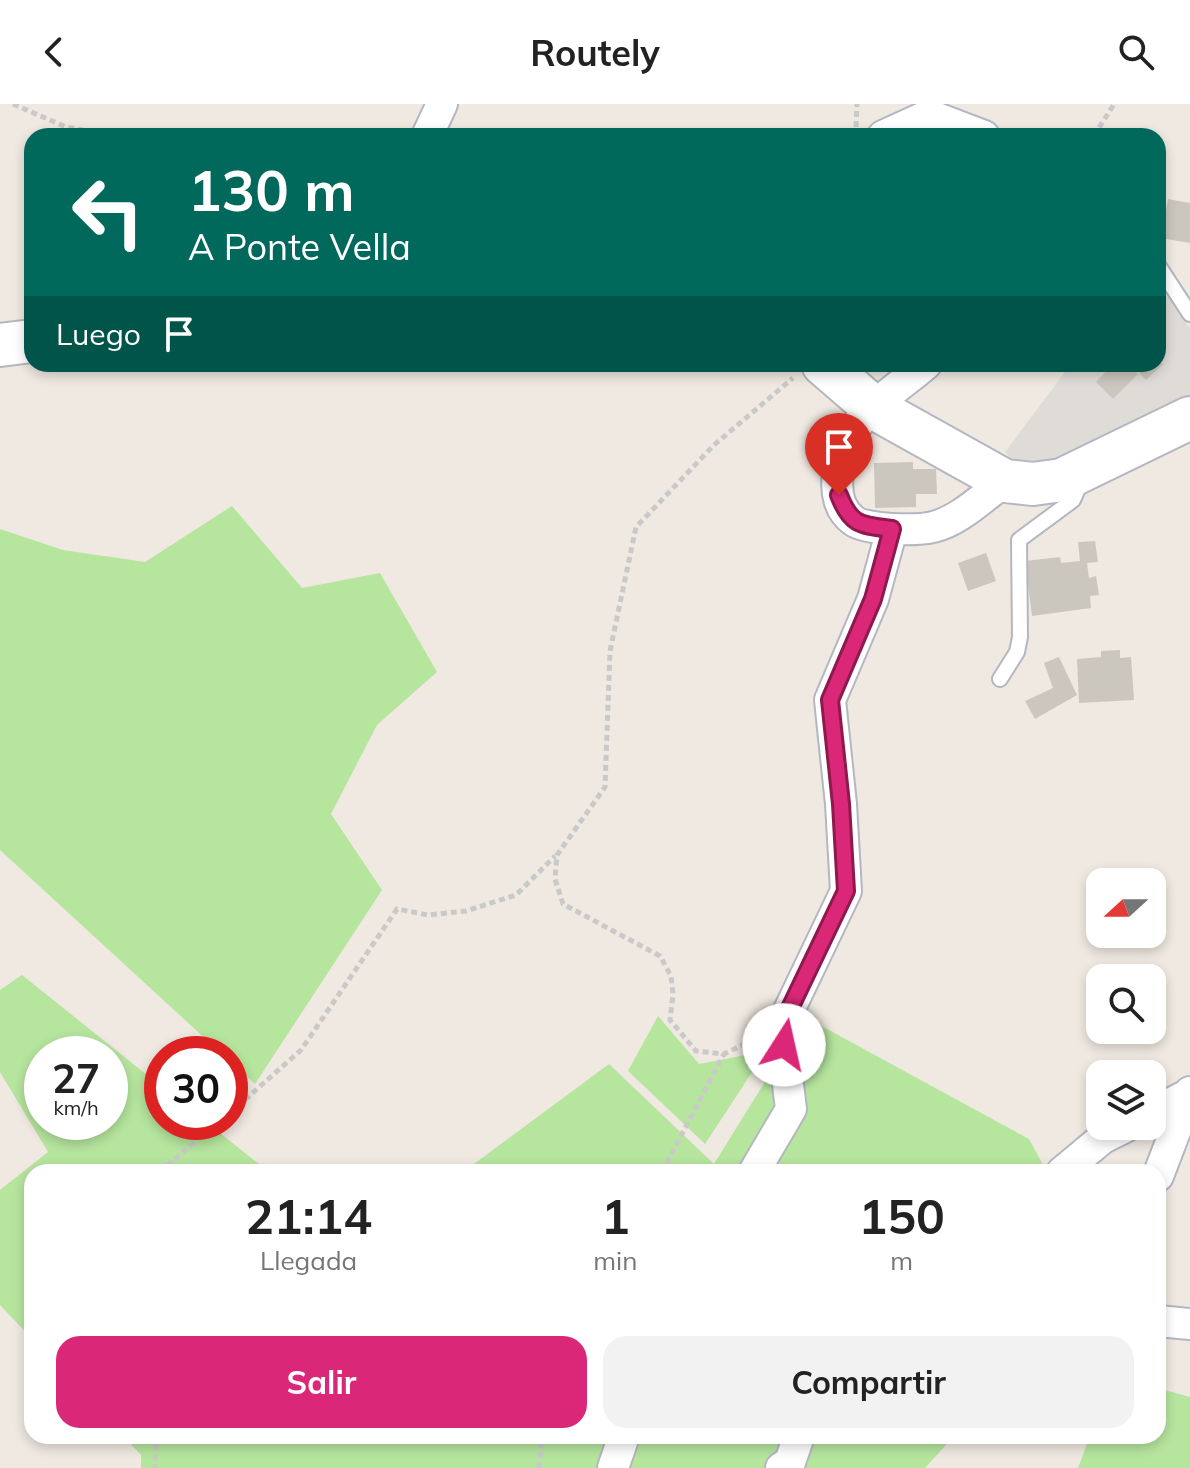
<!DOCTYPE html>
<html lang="es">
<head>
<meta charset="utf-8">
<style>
  :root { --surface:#fff; --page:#f2f2f2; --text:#222; --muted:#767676; --accent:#db2777 }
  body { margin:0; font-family:Mulish,sans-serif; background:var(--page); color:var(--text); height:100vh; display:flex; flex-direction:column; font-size:30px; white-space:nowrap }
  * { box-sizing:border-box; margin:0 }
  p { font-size:26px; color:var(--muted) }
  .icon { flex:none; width:44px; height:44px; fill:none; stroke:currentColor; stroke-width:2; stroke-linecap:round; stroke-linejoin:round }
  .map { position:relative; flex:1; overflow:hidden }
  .sheet { position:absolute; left:24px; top:1060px; width:1142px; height:280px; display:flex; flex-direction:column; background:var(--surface); border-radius:24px; box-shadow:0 4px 12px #0003 }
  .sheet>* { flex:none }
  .top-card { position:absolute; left:24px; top:24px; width:1142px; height:244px; border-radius:24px; box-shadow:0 4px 12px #0003; background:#00695c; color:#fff; overflow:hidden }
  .needle { width:52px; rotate:249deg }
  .controls { position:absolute; left:1086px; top:764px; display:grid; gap:16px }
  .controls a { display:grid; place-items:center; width:80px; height:80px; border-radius:16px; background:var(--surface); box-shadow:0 4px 12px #0003; font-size:40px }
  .speed { position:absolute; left:24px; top:932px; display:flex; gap:16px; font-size:40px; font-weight:700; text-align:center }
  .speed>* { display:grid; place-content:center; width:104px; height:104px; border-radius:50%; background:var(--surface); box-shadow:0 4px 12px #0003; line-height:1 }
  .speed small { font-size:20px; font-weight:400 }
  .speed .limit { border:12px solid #d22; background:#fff; color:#111 }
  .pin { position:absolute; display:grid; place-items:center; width:68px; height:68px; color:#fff; margin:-82px -34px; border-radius:50% 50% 50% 0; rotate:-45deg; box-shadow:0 0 8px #0007 }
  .pin .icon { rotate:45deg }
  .me { position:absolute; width:88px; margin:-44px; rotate:10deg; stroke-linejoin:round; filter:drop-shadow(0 0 6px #0008) }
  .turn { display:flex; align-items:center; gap:28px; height:168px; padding:0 32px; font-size:36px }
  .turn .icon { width:104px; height:104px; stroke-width:2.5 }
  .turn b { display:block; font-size:56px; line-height:68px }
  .then { display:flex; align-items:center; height:76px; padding:0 32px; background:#0003; gap:16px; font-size:30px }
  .eta { display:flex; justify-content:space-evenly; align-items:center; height:136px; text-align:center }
  .eta b { font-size:48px; font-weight:700; line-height:56px }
  .cta { display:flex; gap:16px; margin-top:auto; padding:16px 32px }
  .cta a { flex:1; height:92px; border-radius:24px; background:var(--accent); color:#fff; font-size:32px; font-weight:700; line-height:92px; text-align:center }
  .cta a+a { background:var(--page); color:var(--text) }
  header { display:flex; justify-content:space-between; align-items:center; height:104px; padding:0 32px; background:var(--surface); font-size:36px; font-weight:700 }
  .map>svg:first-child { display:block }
  .green { fill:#b6e59e; fill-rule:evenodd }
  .plaza { fill:#dfdcd8 }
  .building { fill:#cbc7bf }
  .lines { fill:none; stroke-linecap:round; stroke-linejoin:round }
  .lane-casing { stroke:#b4b7c1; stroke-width:18 }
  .street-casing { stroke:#b4b7c1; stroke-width:34 }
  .secondary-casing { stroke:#b4b7c1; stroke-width:46 }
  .path { stroke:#c9c9c9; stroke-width:5; stroke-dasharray:6 4; stroke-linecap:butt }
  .lane { stroke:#fff; stroke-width:14 }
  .street { stroke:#fff; stroke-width:30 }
  .secondary { stroke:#fff; stroke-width:42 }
  .route-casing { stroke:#8e194d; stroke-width:20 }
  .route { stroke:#db2777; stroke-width:14 }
</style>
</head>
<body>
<header><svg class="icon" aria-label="back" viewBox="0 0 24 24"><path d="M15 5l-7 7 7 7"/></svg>Routely<svg class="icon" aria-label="search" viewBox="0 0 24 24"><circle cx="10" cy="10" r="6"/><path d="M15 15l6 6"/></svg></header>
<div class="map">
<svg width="1190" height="1364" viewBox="0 0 1190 1364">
  <rect width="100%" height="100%" fill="#efe9e1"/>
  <!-- green -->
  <path class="green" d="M232,402L302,484L380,469L437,568L377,621L331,710L382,786L255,980L230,957V950H222L0,746V425L63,446L145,458Z
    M22,871L162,983V1018H206L269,1068H32V1235L0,1201V1086L48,1048L0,968V886ZM42,950H110V1018H42Z
    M658,912L699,960L766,947L705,1040L628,967Z
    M805,913L1029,1035L1047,1068H463L609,960L714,1060Z
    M1158,1284L1190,1293V1364H1078L1090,1332H1158Z
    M123,1332H954L925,1364H141V1351Z"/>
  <!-- plaza -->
  <path class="plaza" d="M1158,171L1190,225V293L1072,354L1053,361L1026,359L1011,354L1005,348L1071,260H1158Z"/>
  <!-- building -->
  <path class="building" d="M1168,95L1190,99V139L1161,134Z
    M1158,257L1163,260L1146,276L1131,260H1158Z
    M1113,260H1128L1138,270L1113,295L1096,278Z
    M913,358V365H936L937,390H916V403L875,404L874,359Z
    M1095,437L1098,458L1087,459L1089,474L1096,472L1099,491L1090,492L1091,504L1032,512L1025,457L1060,453L1061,459L1080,457L1078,438Z
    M986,449L996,477L968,487L958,459Z
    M1120,546V554L1131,553L1134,596L1079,599L1077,555L1101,553V547Z
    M1059,553L1077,591L1035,615L1025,597L1053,584L1044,559Z"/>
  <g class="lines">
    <defs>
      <path id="lane" d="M1158,161L1190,210
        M1000,575L1017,548L1020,533L1019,436L1073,396L1081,378"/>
      <path id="street" d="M427,32L442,0
        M883,32L929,11L984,32
        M926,260C905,278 872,300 857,321C840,345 824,396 854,417C866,426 917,427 933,423C959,417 983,393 1005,377
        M1152,1009L1187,991
        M754,1068L791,1005L781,923L846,787L841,700L830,596L873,495L892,425
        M1062,1068L1103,1034L1127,1022
        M1158,1072L1190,988
        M1158,1217L1190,1220
        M613,1364L624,1332
        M781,1364L790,1358L799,1332"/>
      <path id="secondary" d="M0,241L32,237
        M823,260L874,304L1005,377L1033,380L1062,376L1190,314"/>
    </defs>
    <!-- lane casing -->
    <use href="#lane" class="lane-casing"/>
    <!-- street casing -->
    <use href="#street" class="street-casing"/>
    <!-- secondary casing -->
    <use href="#secondary" class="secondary-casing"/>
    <!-- path -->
    <path class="path" d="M13,0L66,23L116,32
      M856,23L857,0
      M1094,32L1114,0
      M755,935L724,950L696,947L670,916L673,890L671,872L660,852L563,800L555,775L557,751L605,683L610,547L636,423L714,341L793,274
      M230,1009L301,946L397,805L428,811L466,807L516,791L555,752
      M159,1068L219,1018
      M662,1068L724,950
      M150,1332L156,1342L155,1364
      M539,1364L542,1332"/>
    <!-- lane -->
    <use href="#lane" class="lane"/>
    <!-- street -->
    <use href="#street" class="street"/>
    <!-- secondary -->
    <use href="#secondary" class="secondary"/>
  </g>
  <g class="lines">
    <defs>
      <path id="route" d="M784,941L781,923L846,787L841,700L830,596L873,495L892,425C861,421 851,422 839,391"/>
    </defs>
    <!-- route casing -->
    <use href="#route" class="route-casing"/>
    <!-- route -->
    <use href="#route" class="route"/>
  </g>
</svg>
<div class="controls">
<a><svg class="needle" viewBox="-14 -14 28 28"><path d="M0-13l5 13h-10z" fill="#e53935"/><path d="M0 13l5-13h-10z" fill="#767676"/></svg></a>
<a><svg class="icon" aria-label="search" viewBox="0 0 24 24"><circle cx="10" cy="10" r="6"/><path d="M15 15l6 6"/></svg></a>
<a><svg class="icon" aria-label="layers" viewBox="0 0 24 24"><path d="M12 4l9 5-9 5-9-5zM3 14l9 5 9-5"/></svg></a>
</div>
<div class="speed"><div>27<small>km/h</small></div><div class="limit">30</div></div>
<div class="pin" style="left:839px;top:391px;background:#d93025"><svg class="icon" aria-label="arrive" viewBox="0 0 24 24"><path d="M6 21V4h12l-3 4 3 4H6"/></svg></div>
<svg class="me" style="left:784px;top:941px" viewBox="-20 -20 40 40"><circle r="19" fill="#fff"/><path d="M0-13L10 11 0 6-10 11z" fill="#db2777"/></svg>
<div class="top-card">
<div class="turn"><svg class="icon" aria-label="left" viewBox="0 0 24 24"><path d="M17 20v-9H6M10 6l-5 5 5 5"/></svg><div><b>130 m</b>A Ponte Vella</div></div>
<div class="then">Luego<svg class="icon" aria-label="arrive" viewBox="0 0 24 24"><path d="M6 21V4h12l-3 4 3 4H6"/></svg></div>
</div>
<section class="sheet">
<div class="eta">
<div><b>21:14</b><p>Llegada</p></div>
<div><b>1</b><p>min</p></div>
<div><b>150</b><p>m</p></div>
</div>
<div class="cta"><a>Salir</a><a>Compartir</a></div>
</section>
</div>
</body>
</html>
